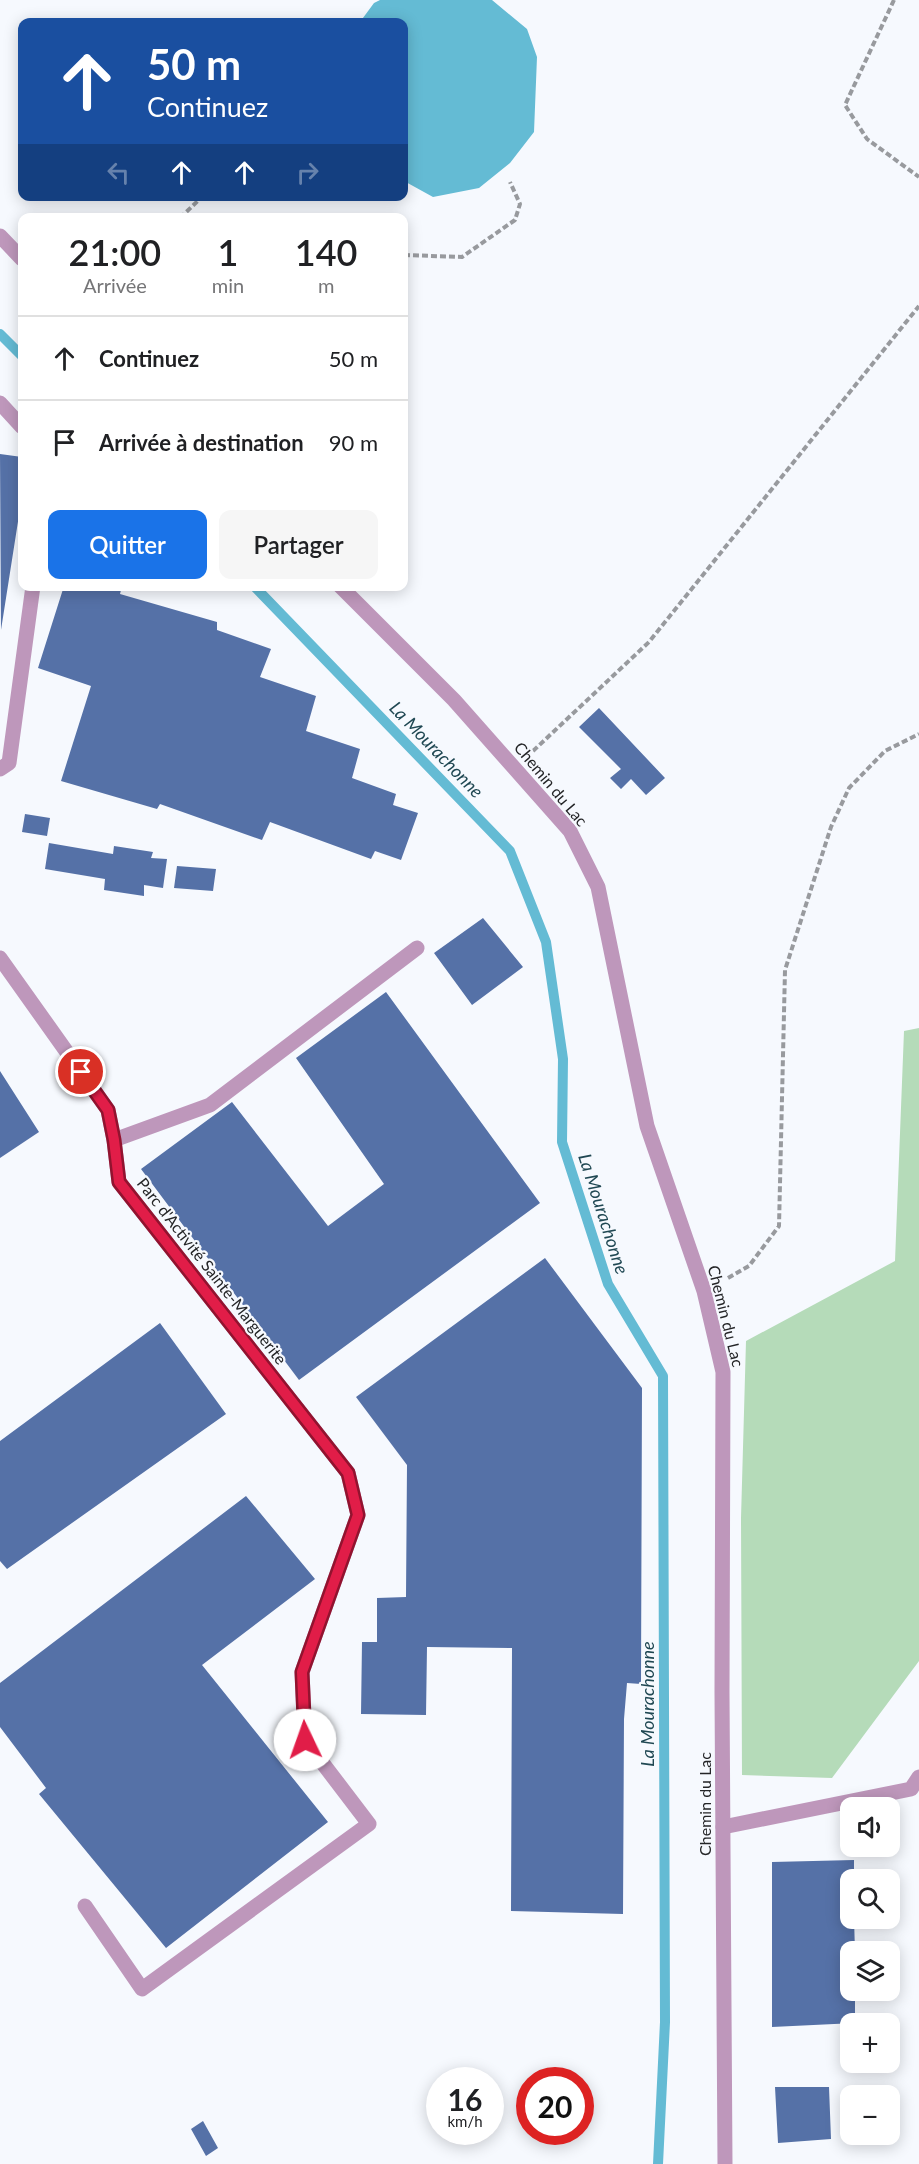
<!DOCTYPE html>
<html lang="fr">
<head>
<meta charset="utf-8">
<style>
  :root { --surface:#fff; --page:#f6f6f6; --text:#202124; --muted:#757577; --line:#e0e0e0; --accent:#1a73e8 }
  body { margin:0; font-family:Lato,sans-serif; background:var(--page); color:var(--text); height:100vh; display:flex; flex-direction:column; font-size:22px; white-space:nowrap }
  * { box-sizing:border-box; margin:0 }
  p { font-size:20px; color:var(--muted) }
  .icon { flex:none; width:33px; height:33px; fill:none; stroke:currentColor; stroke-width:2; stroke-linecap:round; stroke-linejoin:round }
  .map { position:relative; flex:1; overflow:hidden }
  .sheet { position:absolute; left:18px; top:213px; width:390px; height:378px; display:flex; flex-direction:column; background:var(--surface); border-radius:12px; box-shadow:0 3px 15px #0003 }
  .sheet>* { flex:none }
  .hud { position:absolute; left:18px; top:18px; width:390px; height:183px; border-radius:12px; box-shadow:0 3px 15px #0003; background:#1a4fa0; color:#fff; overflow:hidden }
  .buttons { position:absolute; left:840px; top:1797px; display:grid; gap:12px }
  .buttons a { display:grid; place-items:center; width:60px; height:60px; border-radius:12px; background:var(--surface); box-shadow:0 3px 15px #0003; font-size:30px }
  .speed { position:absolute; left:426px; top:2067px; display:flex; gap:12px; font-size:30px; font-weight:700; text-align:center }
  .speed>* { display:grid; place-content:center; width:78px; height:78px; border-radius:50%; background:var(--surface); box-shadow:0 3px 15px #0003; line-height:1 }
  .speed small { font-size:15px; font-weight:400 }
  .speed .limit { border:9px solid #d22; background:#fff; color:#111 }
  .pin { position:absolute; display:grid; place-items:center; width:51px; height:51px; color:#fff; margin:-26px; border:3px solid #fff; border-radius:50%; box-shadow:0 2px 6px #0007 }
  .me { position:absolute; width:66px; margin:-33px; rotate:357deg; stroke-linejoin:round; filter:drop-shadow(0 0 4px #0008) }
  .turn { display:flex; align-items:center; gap:21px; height:126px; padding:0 30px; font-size:27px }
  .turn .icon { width:78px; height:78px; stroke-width:2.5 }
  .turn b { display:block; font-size:42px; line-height:51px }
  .lanes { display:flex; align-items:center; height:57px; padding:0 30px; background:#0003; justify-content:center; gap:30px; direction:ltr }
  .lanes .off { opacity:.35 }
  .eta { display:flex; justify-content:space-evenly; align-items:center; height:102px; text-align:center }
  .eta b { font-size:36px; font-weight:600; line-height:42px }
  .cta { display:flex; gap:12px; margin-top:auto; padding:12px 30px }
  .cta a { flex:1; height:69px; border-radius:12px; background:var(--accent); color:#fff; font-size:24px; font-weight:600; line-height:69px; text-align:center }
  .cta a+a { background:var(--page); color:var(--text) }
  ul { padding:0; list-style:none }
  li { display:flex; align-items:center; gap:18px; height:84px; padding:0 30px; border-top:2px solid var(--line) }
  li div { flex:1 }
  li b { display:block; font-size:22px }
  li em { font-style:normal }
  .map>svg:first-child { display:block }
  .green { fill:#b5dbb9 }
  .water { fill:#64bbd4 }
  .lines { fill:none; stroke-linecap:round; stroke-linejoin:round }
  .stream { stroke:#64bbd4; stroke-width:10 }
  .building { fill:#5571a7 }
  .path { stroke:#989a9e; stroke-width:4; stroke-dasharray:6 3; stroke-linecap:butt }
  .service { stroke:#be97bb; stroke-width:15 }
  .minor { stroke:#be97bb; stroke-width:15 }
  .route-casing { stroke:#92132f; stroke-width:15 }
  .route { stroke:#e11d48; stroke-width:10 }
  .labels { text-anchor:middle; stroke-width:4.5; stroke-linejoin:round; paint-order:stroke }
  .street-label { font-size:16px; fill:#242527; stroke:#f6f9fe }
  .water-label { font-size:18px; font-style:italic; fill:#204853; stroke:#f6f9fe }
</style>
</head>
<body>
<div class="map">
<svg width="919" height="2164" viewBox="0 0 919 2164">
  <rect width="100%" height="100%" fill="#f6f9fe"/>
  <!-- green -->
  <path class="green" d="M919,1028V1661L832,1778L742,1775L741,1518L746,1341L895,1261L904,1031Z"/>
  <!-- water -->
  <path class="water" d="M380,0H492L527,29L537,57L534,132L510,163L479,188L433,197L404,181V22H360L374,3Z"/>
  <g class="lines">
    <!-- stream -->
    <path class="stream" d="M0,334L22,356
      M254,586L510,851L546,942L563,1059L562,1142L608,1284L663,1376L665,2022L658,2164"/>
  </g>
  <!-- building -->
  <path class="building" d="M0,454L22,457V496L1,630Z
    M64,586H122L120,594L217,622V630L271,649L260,677L316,696L306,731L360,749L352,778L396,794L393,805L418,813L401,860L375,851L371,859L270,822L262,840L160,804L157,809L61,781L91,686L38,668Z
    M599,708L665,778L646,795L631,779L621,789L610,778L621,769L579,727Z
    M25,814L50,818L47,836L22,832Z
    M49,843L113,854L114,846L153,852L151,858L167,859L163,888L144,885V896L104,890L105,879L45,869Z
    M177,866L216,869L213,891L174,888Z
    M483,918L523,967L472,1005L434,953Z
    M386,992L540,1203L299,1380L141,1169L232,1102L328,1226L384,1184L296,1058Z
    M0,1071L39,1132L0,1158Z
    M545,1258L642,1388L641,1684L627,1683L624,1719L623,1914L511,1911L512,1648L427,1647L426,1715L361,1714L362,1642H377V1598L406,1597L407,1465L356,1397Z
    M160,1323L226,1414L7,1569L0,1561V1441Z
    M246,1496L315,1579L202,1665L328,1822L166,1948L39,1794L46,1788L0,1727V1683Z
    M854,1860V1880H850V1918H854L855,1952H850V1990H855V2023L772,2027V1862Z
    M775,2087H829L831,2139L778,2143Z
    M203,2121L218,2148L206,2156L191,2129Z"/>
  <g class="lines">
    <!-- path -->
    <path class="path" d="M894,0L845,105L867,139L919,177
      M180,218L203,196
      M404,255L462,257L515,220L520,204L510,182
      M533,751L649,642L919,306
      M728,1278L749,1266L779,1226L785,970L831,827L849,788L885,751L919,734"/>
    <!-- service -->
    <path class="service" d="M0,403L22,427
      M0,769L9,763L33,586
      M114,1140L210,1105L417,948
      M723,1827L911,1789L919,1777
      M85,1906L142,1989L369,1824L305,1740L302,1672L358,1515L348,1473"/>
    <!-- minor -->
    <path class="minor" d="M0,236L22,259
      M340,586L454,700L570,831L598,887L647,1126L704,1291L723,1372L722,1692L725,2164
      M0,958L108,1110L114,1140L119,1182L348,1473"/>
  </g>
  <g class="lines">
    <defs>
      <path id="route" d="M81,1072L108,1110L114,1140L119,1182L348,1473L358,1515L302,1672L305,1740"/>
    </defs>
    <!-- route casing -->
    <use href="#route" class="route-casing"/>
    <!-- route -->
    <use href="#route" class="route"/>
  </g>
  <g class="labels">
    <!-- street labels -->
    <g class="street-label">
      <text transform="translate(551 784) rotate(50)" y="6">Chemin du Lac</text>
      <text transform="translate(212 1271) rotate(52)" y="6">Parc d'Activité Sainte-Marguerite</text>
      <text transform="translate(726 1316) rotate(76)" y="6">Chemin du Lac</text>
      <text transform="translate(705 1804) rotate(-90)" y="6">Chemin du Lac</text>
    </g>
    <!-- water labels -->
    <g class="water-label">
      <text transform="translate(436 750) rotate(46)" y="6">La Mourachonne</text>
      <text transform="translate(603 1214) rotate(72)" y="6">La Mourachonne</text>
      <text transform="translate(648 1704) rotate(-90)" y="6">La Mourachonne</text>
    </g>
  </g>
</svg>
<div class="buttons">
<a><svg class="icon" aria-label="sound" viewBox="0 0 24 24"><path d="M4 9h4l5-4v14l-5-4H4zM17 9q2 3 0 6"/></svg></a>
<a><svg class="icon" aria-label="search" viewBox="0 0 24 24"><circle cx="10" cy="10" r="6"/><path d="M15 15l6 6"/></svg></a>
<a><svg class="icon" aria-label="layers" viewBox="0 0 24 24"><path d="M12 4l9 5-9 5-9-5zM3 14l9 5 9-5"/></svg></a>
<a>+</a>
<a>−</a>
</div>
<div class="speed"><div>16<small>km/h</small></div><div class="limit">20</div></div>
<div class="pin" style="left:81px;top:1072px;background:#d93025"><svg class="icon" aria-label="arrive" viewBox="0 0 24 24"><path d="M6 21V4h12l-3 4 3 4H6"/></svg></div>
<svg class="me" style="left:305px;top:1740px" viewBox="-20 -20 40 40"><circle r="19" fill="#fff"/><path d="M0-13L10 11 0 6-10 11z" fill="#e11d48"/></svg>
<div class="hud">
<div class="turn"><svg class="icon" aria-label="ahead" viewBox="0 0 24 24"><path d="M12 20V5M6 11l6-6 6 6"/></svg><div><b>50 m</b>Continuez</div></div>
<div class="lanes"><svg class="icon off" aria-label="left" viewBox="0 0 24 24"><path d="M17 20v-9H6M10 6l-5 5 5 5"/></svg><svg class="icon" aria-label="ahead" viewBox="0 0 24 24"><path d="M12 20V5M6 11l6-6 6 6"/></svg><svg class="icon" aria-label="ahead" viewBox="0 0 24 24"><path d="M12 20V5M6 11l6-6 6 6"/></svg><svg class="icon off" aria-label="right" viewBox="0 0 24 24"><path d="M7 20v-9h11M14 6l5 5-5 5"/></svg></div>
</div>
<section class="sheet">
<div class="eta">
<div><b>21:00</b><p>Arrivée</p></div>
<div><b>1</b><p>min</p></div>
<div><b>140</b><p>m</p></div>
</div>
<ul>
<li><svg class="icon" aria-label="ahead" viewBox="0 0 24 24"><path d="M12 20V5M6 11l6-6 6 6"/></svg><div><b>Continuez</b></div><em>50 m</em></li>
<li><svg class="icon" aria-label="arrive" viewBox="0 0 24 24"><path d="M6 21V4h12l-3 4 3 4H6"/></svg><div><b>Arrivée à destination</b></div><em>90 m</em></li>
</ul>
<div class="cta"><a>Quitter</a><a>Partager</a></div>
</section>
</div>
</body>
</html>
